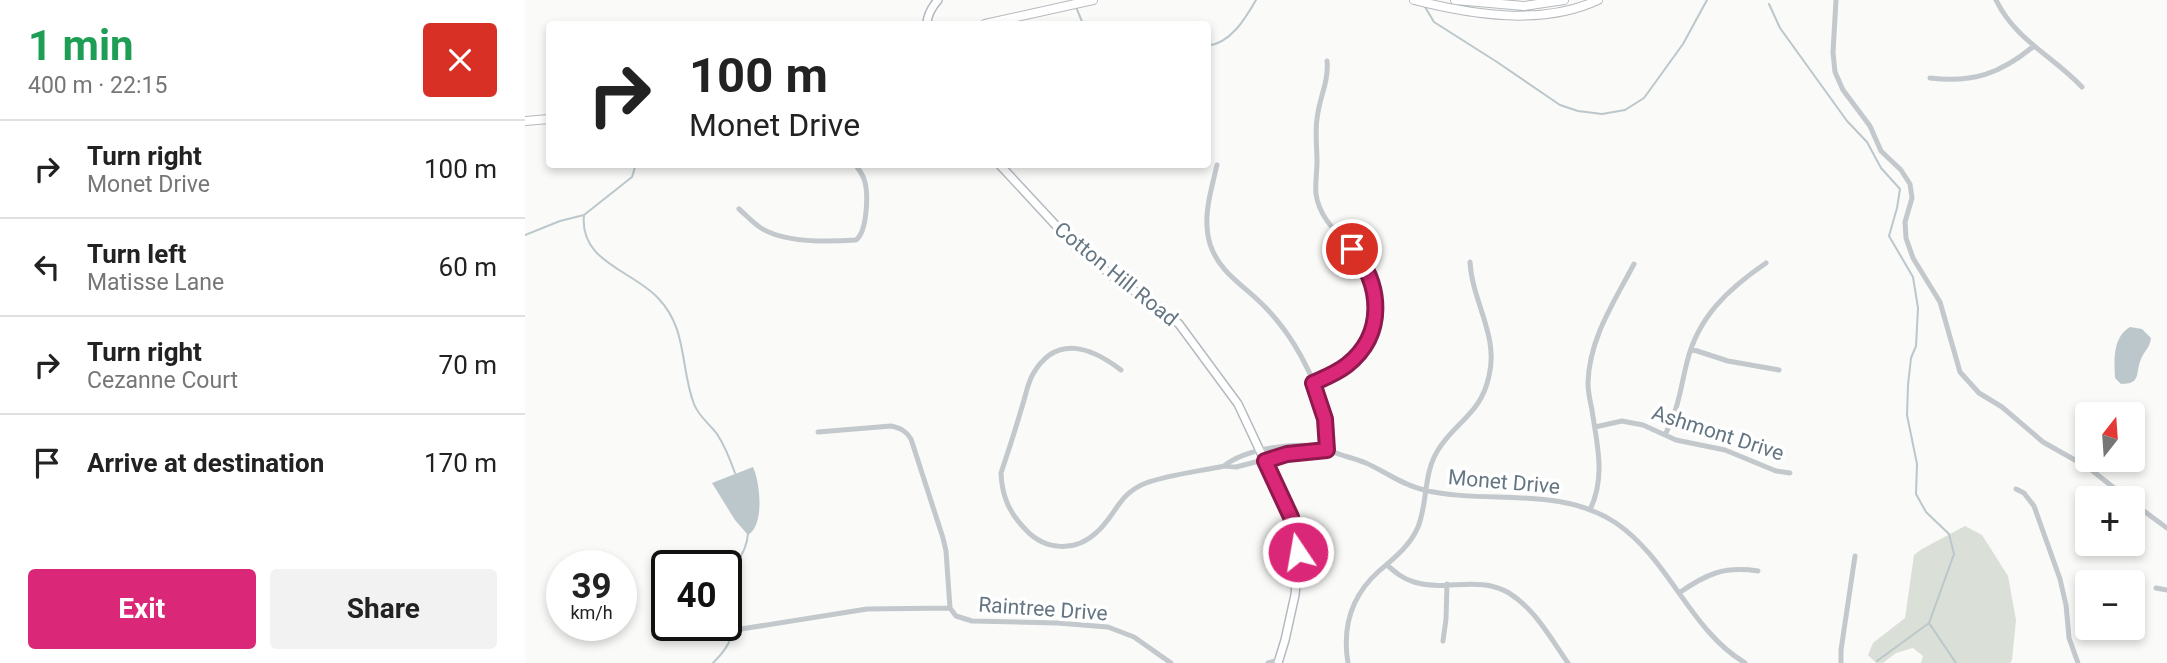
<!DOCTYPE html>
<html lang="en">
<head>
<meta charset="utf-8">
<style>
  :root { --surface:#fff; --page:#f2f2f2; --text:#222; --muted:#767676; --line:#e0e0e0; --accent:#db2777 }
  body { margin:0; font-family:Roboto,sans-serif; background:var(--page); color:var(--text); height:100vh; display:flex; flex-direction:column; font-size:26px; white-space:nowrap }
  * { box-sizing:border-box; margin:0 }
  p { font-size:23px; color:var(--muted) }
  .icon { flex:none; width:38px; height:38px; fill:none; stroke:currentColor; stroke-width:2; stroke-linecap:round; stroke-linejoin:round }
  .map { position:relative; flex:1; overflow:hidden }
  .details { display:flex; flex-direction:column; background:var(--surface); width:525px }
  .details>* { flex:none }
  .hud { position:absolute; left:21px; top:21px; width:665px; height:147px; border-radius:7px; box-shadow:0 4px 10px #0003; background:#fff; color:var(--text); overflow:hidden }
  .needle { width:46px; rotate:17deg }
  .controls { position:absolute; left:1550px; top:402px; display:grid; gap:14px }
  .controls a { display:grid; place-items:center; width:70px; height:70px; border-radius:7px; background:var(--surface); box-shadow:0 4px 10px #0003; font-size:35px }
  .speed { position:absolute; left:21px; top:550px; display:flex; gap:14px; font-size:35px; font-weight:700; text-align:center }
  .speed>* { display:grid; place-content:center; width:91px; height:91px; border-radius:50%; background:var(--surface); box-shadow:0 4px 10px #0003; line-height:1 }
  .speed small { font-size:18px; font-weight:400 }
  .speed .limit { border:4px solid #111; border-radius:10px; background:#fff; color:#111 }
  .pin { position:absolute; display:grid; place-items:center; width:60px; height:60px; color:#fff; margin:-30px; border:4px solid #fff; border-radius:50%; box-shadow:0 2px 7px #0007 }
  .me { position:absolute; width:77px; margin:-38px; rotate:348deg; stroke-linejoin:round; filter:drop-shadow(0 0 5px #0008) }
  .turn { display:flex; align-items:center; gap:24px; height:147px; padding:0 28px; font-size:32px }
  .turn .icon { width:91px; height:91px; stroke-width:2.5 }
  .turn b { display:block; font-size:49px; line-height:60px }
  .round { display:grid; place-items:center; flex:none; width:74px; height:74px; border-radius:7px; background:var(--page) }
  .overview { display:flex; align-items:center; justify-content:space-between; height:119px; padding:0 28px }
  h1 { font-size:42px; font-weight:700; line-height:52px; color:#1e9e55 }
  .button { display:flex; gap:14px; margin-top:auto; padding:14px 28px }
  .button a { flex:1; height:80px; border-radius:7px; background:var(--accent); color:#fff; font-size:28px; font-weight:700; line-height:80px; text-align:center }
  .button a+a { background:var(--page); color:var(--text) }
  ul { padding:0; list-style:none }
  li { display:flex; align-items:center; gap:21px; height:98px; padding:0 28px; border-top:2px solid var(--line) }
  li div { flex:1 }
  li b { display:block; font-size:26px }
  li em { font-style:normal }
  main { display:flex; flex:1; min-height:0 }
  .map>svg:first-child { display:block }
  .green { fill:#dadfd7 }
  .water { fill:#bbc7cb }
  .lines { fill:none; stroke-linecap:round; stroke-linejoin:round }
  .stream { stroke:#bbc7cb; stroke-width:2 }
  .secondary-casing { stroke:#b3babf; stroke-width:10 }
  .primary-casing { stroke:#b5babe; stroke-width:10 }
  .street { stroke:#c3c8cc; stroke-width:5 }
  .secondary { stroke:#fff; stroke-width:7 }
  .primary { stroke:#fff; stroke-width:8 }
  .route-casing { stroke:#8e194d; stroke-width:18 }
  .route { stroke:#db2777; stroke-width:12 }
  .labels { text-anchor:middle; stroke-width:7; stroke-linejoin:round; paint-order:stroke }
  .street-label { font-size:21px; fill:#657683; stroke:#fff }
</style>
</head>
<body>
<main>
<section class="details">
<div class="overview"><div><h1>1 min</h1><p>400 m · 22:15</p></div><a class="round" style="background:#d93025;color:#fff"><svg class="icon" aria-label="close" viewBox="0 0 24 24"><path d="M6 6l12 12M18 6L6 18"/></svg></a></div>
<ul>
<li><svg class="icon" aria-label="right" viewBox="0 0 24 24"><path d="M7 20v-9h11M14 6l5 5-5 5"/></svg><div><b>Turn right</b><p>Monet Drive</p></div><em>100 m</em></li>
<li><svg class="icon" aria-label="left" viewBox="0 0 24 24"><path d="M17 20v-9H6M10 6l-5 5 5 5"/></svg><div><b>Turn left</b><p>Matisse Lane</p></div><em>60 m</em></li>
<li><svg class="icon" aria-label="right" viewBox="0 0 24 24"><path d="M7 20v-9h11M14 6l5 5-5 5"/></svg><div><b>Turn right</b><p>Cezanne Court</p></div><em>70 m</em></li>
<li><svg class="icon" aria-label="arrive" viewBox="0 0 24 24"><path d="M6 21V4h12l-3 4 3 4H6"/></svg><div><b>Arrive at destination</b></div><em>170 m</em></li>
</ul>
<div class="button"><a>Exit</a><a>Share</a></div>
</section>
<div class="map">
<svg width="1642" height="663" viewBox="0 0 1642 663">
  <rect width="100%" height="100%" fill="#fafaf8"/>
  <!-- green -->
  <path class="green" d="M1440,526L1457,535L1483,576L1491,620L1487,660L1485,663H1396L1398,656L1388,648L1371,653L1358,663H1351L1343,655L1348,643L1380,618L1389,555L1397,549Z"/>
  <!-- water -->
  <path class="water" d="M1605,327L1617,329L1626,338C1625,348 1619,351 1616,359C1610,373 1617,384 1596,384L1590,378C1589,359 1588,337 1605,327Z
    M228,467C235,482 240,525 223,535L210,520L187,483Z"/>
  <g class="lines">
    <!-- stream -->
    <path class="stream" d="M1244,4L1255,28L1322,121L1342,142L1356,168L1375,189L1372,208L1364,236L1388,277L1393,308L1391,346L1386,358L1383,385L1382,415L1392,464L1391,494L1401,512L1424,534L1429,554L1404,623L1431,663
      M551,7L558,24
      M900,7L909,22L972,62L1035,105L1053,111L1077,114L1100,110L1119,98L1158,44L1182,0
      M682,46C706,43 720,19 731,0
      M59,215C54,262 107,270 133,298C163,329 155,368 169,404C174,417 184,423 192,434C200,446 205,459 210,473
      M0,235L35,221L59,215L107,177L111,164
      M1352,661L1404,623
      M188,663C216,635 205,628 205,594C205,588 204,583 206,577C211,560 222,552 223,533"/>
    <defs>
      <path id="secondary" d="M402,24C402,15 407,7 413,0
        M474,164L550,246L590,278L633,307L654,324L713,404L766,517L772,542L773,562L770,595L760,640L753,663"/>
      <path id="primary" d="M889,0C947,15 1018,26 1073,0
        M930,0L999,6L1039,0
        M460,24L568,0
        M0,121L24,119"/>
    </defs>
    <!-- secondary casing -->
    <use href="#secondary" class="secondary-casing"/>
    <!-- primary casing -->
    <use href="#primary" class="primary-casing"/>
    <!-- street -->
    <path class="street" d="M1311,0L1308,52L1310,72L1318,90L1345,126L1356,151L1376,170L1385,184L1387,198L1380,222L1381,238L1388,258L1415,302L1435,372L1454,393L1477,407L1518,442L1564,468L1603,499
      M1471,0C1491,41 1527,55 1557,87
      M1405,78C1448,83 1475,74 1509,46
      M692,165C686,191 677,217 685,244C694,272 717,284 736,303C767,333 791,377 800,419C803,429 802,440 802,451
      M214,209C221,215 228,223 236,228C260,243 303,242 331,240C342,232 344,193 339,179C337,173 333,169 330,164
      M1166,349L1203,361L1254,370
      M596,370C566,347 531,334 508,374C502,384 500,399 496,410C490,431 483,452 476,473C477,496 484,513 501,530C521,551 551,552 572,532C591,515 594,493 621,483C642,475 676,471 699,466L711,467L762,454L802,451
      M788,383C799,378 812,373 821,366C854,341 860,292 836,259C820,238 795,223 791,194C790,183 792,172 792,162C792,147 790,133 792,119C794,98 804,82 802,61
      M1070,427L1097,421L1118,425L1151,440L1200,450L1251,471L1265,473
      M293,432L366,426C376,428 381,431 386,439L418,538L421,551L425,608
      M1140,435C1154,408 1155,390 1162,362C1173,317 1203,289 1241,263
      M699,466C720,449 765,443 791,446C797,446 800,450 806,451C817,456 829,458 841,463C861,472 877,485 899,490C962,505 1034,485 1091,523C1145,560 1164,629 1220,663
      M1491,489L1499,493L1509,506L1535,579L1541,605L1544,638L1553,663
      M1608,503L1642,528
      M1065,510C1081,476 1072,445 1067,410C1065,401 1063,392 1063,383C1064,339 1089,302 1109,264
      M862,565C870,572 878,579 889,582C920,592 954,575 984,593C1010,609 1026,639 1043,663
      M1631,588L1642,590
      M1154,593C1181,574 1199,566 1233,571
      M216,629L342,609L425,608L431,616L447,621L532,623L583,627L609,637L646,663
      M918,641L921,619L922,584
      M743,663L754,660
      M823,663C817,627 826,596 854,571C868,559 885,546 893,527C903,502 898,474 913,450C931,421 956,414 964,376C974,335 947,302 945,262
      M1316,663V650L1330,556"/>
    <!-- secondary -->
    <use href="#secondary" class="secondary"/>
    <!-- primary -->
    <use href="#primary" class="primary"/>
  </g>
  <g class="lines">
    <defs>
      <path id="route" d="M773,552L766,517L740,461L762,454L802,450L800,419L788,383C799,378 812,373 822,365C861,334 857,284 827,249"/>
    </defs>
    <!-- route casing -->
    <use href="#route" class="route-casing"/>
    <!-- route -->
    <use href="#route" class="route"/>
  </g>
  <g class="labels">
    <!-- street labels -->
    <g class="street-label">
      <text transform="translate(591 274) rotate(39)" y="7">Cotton Hill Road</text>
      <text transform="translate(1193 433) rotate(18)" y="7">Ashmont Drive</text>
      <text transform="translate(979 482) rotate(5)" y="7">Monet Drive</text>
      <text transform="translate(518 609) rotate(4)" y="7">Raintree Drive</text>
    </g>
  </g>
</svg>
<div class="controls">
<a><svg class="needle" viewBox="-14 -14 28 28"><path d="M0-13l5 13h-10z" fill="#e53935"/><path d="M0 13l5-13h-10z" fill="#767676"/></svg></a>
<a>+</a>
<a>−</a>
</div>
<div class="speed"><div>39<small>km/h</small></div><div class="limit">40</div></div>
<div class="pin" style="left:827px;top:249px;background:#d93025"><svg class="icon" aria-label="arrive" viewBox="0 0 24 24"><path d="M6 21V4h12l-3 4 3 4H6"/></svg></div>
<svg class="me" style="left:773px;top:552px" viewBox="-20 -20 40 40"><circle r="17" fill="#db2777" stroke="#fff" stroke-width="3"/><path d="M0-11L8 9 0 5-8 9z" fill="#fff"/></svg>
<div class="hud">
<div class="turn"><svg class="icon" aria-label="right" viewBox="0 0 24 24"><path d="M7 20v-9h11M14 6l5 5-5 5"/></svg><div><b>100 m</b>Monet Drive</div></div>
</div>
</div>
</main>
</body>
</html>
